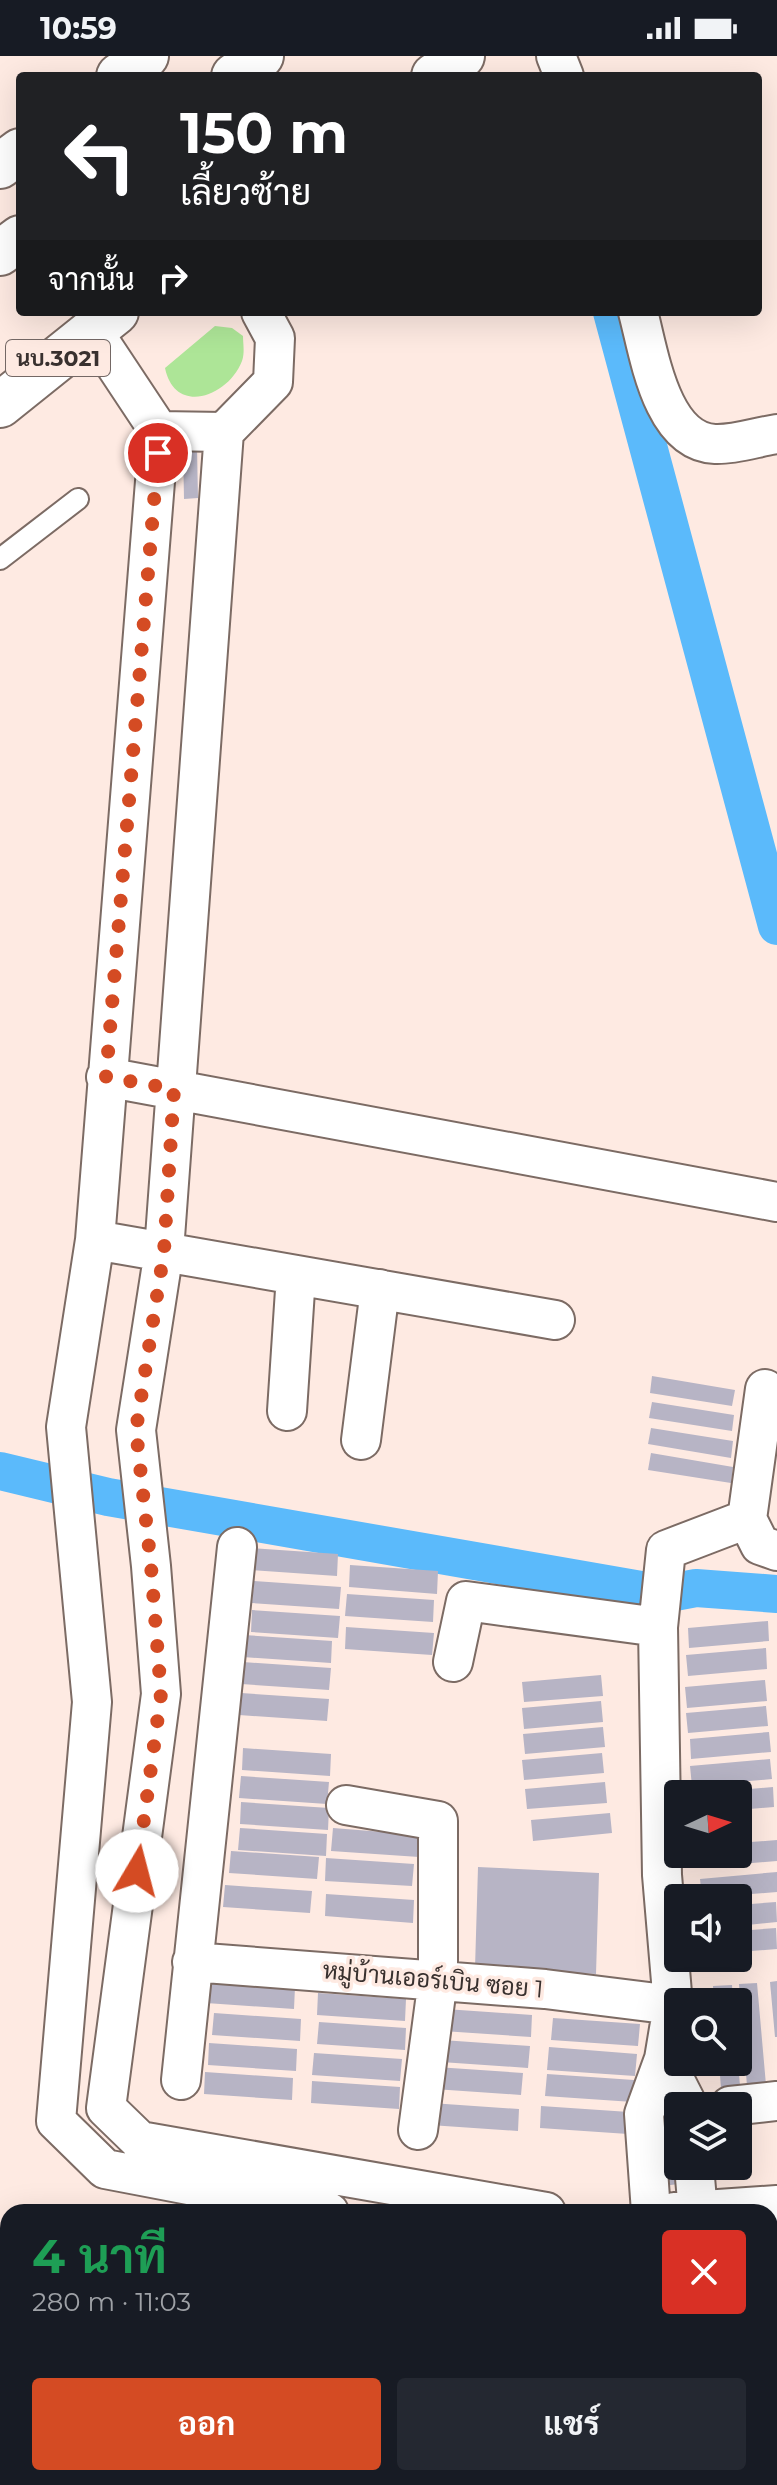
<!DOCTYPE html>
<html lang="th">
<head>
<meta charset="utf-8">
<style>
  :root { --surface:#171b24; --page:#242831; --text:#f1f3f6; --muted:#9ea1a6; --accent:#d44b23 }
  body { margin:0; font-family:Montserrat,Sarabun,sans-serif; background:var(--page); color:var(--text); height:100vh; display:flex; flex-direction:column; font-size:30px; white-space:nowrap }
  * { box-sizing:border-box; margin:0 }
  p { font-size:26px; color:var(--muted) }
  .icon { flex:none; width:44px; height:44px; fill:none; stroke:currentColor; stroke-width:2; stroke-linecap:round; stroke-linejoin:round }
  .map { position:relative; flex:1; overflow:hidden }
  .panel { position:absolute; left:0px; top:2148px; width:778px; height:282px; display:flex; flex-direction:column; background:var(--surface); border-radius:24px 24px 0 0; box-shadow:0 8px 32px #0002 }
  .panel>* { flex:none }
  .guide { position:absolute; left:16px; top:16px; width:746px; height:244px; border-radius:8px; box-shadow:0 8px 32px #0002; background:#202124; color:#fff; overflow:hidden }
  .needle { width:52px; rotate:86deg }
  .buttons { position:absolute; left:664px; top:1724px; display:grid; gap:16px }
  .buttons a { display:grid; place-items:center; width:88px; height:88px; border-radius:8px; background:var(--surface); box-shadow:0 8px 32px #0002; font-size:40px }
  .pin { position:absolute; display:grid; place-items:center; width:68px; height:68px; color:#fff; margin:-34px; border:4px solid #fff; border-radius:50%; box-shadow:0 2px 8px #0007 }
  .me { position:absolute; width:88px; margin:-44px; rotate:8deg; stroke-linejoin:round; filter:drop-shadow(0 0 6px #0008) }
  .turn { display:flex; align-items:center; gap:28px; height:168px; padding:0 32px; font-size:36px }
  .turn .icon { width:104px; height:104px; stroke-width:2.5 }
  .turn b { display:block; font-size:56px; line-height:68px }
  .then { display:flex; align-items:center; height:76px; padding:0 32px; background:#0003; gap:16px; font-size:30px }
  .round { display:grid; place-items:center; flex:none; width:84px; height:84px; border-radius:8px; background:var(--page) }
  .head { display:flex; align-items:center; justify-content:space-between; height:136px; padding:0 32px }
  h1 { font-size:48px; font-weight:700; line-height:60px; color:#1e9e55 }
  .primary-button { display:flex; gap:16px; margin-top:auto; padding:16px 32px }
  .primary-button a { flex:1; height:92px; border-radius:8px; background:var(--accent); color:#fff; font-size:32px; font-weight:700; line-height:92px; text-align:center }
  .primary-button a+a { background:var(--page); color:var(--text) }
  .status { display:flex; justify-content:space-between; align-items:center; height:56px; padding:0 40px; background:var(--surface); direction:ltr }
  .status svg { height:22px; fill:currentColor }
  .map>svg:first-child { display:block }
  .green { fill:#ade597 }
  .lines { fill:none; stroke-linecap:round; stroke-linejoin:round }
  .canal { stroke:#5bbafb; stroke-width:38 }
  .building { fill:#b7b4c5 }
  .lane-casing { stroke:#7c6b64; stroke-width:24 }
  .street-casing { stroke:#7c6b64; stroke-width:42 }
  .secondary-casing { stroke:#7c6b64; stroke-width:48 }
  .primary-casing { stroke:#7c6b64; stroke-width:48 }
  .path { stroke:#a49691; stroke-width:5; stroke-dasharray:2 6; stroke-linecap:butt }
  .lane { stroke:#fff; stroke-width:20 }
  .street { stroke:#fff; stroke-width:38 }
  .secondary { stroke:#fff; stroke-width:44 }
  .primary { stroke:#fff; stroke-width:44 }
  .route { stroke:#d44b23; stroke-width:14; stroke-dasharray:0 25.2 }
  .labels { text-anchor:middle; stroke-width:7; stroke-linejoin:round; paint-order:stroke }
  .shield { fill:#feeae2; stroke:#746865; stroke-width:2 }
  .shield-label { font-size:22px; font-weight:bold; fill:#39312f }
  .street-label { font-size:24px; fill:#39312f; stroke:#feeae2 }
</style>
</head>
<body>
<div class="status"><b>10:59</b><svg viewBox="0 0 49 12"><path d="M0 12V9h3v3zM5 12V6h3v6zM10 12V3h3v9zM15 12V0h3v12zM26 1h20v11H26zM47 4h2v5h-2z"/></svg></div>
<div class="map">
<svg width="777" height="2429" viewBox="0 0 777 2429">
  <rect width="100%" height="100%" fill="#feeae2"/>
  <!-- green -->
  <path class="green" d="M215,270L232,272L243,280C243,288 245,297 242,305C228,341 175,360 165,312Z"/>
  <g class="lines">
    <!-- canal -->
    <path class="canal" d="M612,256L777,870
      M0,1415L108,1441L664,1538L696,1532L777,1538"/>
  </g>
  <!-- building -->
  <path class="building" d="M183,392H197L198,442L184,443Z
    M652,1320L735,1334L732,1350L650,1337Z
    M652,1346L734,1359L732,1375L649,1362Z
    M651,1372L733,1385L731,1402L648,1388Z
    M651,1397L733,1411L731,1427L648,1414Z
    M251,1492L338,1498L337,1520L249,1514Z
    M350,1509L438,1515L437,1538L349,1531Z
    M254,1525L341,1531L339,1553L252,1547Z
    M347,1538L434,1544L433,1566L345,1560Z
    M252,1554L340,1560L338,1582L251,1576Z
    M768,1565L769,1585L689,1592L688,1572Z
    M346,1571L434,1577L432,1599L345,1593Z
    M244,1579L332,1585L331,1607L243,1601Z
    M766,1592L767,1613L688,1620L686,1599Z
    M243,1606L331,1612L329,1634L241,1628Z
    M601,1619L603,1640L524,1646L522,1626Z
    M765,1624L767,1645L687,1652L685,1631Z
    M241,1637L329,1643L327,1665L239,1659Z
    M601,1645L603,1666L524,1673L522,1652Z
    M766,1650L768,1670L688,1677L686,1657Z
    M603,1671L605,1691L525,1698L523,1678Z
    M769,1676L771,1696L691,1703L690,1683Z
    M243,1692L331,1698L330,1720L242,1714Z
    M602,1697L604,1717L524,1724L522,1704Z
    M770,1703L772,1723L692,1730L690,1710Z
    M241,1720L329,1726L327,1748L239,1742Z
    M605,1726L607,1747L527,1753L525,1733Z
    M773,1731L774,1751L738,1754V1738H715V1736Z
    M241,1746L329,1752L328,1774L240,1768Z
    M610,1757L612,1777L533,1785L531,1764Z
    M240,1772L327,1778L326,1800L238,1794Z
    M333,1772L421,1779L419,1801L331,1795Z
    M777,1784V1805L706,1811L705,1798H738V1787Z
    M231,1795L319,1801L317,1823L229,1817Z
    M326,1802L414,1808L412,1830L325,1825Z
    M478,1811L599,1817L596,1918L475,1912Z
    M777,1816V1836L702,1842L700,1823Z
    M225,1829L312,1835L310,1857L223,1851Z
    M326,1838L414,1844L413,1867L325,1860Z
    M776,1846L777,1866L738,1870V1849Z
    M776,1872L777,1893L738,1896V1875Z
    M207,1925L295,1931L294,1953L206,1947Z
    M777,1925V1981H775L770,1926Z
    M757,1927L766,2029L747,2030L739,1928Z
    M732,1929L733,1946H714L713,1930Z
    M318,1937L406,1943L405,1965L317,1959Z
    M445,1953L532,1959L531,1981L443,1975Z
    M214,1957L301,1963L300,1985L212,1979Z
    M553,1962L640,1968L638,1990L551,1984Z
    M319,1966L406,1972L405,1994L317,1988Z
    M442,1984L530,1990L528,2012L441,2006Z
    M209,1987L297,1993L296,2015L208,2009Z
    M549,1991L637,1998L635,2020L547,2014Z
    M314,1997L402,2003L400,2025L312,2019Z
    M719,2006H738L740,2030L721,2032Z
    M436,2011L523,2017L521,2039L434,2033Z
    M205,2016L293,2022L292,2044L204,2038Z
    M547,2018L634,2024L633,2046L545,2040Z
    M312,2025L400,2031L399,2053L311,2047Z
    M431,2047L519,2053L518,2075L430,2069Z
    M541,2050L629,2056L628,2078L540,2072Z
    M678,2088V2110L689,2127L661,2130L657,2090Z"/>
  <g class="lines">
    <defs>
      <path id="lane" d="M0,503L78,443"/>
      <path id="street" d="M556,0L564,20
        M638,256C649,297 661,386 715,388C734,389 757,381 777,378
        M92,274L159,375L224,376L273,326L275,282L261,256
        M159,375L95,1184L66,1371L92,1646L56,2065L105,2113L329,2156
        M224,376L164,1195L136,1374L151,1510L161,1638L106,2052L140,2085L546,2156
        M106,1021L777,1146
        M95,1184L555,1264
        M287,1355L296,1219
        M361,1384L380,1233
        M747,1463L765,1333
        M453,1606L466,1545L658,1571
        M346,1749L438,1765V1923L418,2074
        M192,1906L545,1933L673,1949
        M664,2003L688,2050
        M181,2024L237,1491
        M730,2050L777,2045
        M694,2110L698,2156
        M651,2156L644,2058L664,2003L673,1949L662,1819L658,1571L666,1494L747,1463L760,1489L777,1495
        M675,2156L777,2149
        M770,2191H777"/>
      <path id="secondary" d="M119,20L146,0
        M0,110L20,95"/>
      <path id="primary" d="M234,20L261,0
        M434,20L462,0
        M0,197L20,182
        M0,349L116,256"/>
    </defs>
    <!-- lane casing -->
    <use href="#lane" class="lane-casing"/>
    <!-- street casing -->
    <use href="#street" class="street-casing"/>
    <!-- secondary casing -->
    <use href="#secondary" class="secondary-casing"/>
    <!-- primary casing -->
    <use href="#primary" class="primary-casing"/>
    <!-- path -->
    <path class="path" d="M605,2429L606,2422"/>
    <!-- lane -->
    <use href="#lane" class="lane"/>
    <!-- street -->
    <use href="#street" class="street"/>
    <!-- secondary -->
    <use href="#secondary" class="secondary"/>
    <!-- primary -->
    <use href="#primary" class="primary"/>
  </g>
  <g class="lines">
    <!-- route -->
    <path class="route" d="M137,1815L161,1638L151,1510L136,1374L164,1195L174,1033L106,1021L158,397"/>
  </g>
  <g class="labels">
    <!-- shield labels -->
    <rect class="shield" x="6" y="284" width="104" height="36" rx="6"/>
    <g class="shield-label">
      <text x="58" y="310">นบ.3021</text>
    </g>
    <!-- street labels -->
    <g class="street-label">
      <text transform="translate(433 1924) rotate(5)" y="8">หมู่บ้านเออร์เบิน ซอย 1</text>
    </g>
  </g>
</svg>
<div class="buttons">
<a><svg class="needle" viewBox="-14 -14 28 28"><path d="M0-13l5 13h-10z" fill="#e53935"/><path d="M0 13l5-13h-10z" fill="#9ea1a6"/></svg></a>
<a><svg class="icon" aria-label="sound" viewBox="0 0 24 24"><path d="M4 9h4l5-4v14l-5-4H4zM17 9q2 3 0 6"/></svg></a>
<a><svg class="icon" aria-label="search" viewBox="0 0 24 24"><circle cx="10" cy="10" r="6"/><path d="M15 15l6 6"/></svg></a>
<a><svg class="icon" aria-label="layers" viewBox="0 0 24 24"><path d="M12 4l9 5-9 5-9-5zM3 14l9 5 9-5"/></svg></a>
</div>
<div class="pin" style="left:158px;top:397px;background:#d93025"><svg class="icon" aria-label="arrive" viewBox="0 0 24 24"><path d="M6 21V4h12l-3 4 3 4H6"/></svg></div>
<svg class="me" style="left:137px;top:1815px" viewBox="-20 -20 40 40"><circle r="19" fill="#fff"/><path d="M0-13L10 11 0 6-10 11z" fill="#d44b23"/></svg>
<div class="guide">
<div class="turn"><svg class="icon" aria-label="left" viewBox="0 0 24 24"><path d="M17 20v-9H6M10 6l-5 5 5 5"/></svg><div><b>150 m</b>เลี้ยวซ้าย</div></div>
<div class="then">จากนั้น<svg class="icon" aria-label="right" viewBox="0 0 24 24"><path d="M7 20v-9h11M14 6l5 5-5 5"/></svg></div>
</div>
<section class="panel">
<div class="head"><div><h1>4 นาที</h1><p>280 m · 11:03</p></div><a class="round" style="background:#d93025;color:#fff"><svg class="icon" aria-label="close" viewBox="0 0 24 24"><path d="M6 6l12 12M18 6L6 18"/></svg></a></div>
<div class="primary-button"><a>ออก</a><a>แชร์</a></div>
</section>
</div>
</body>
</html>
